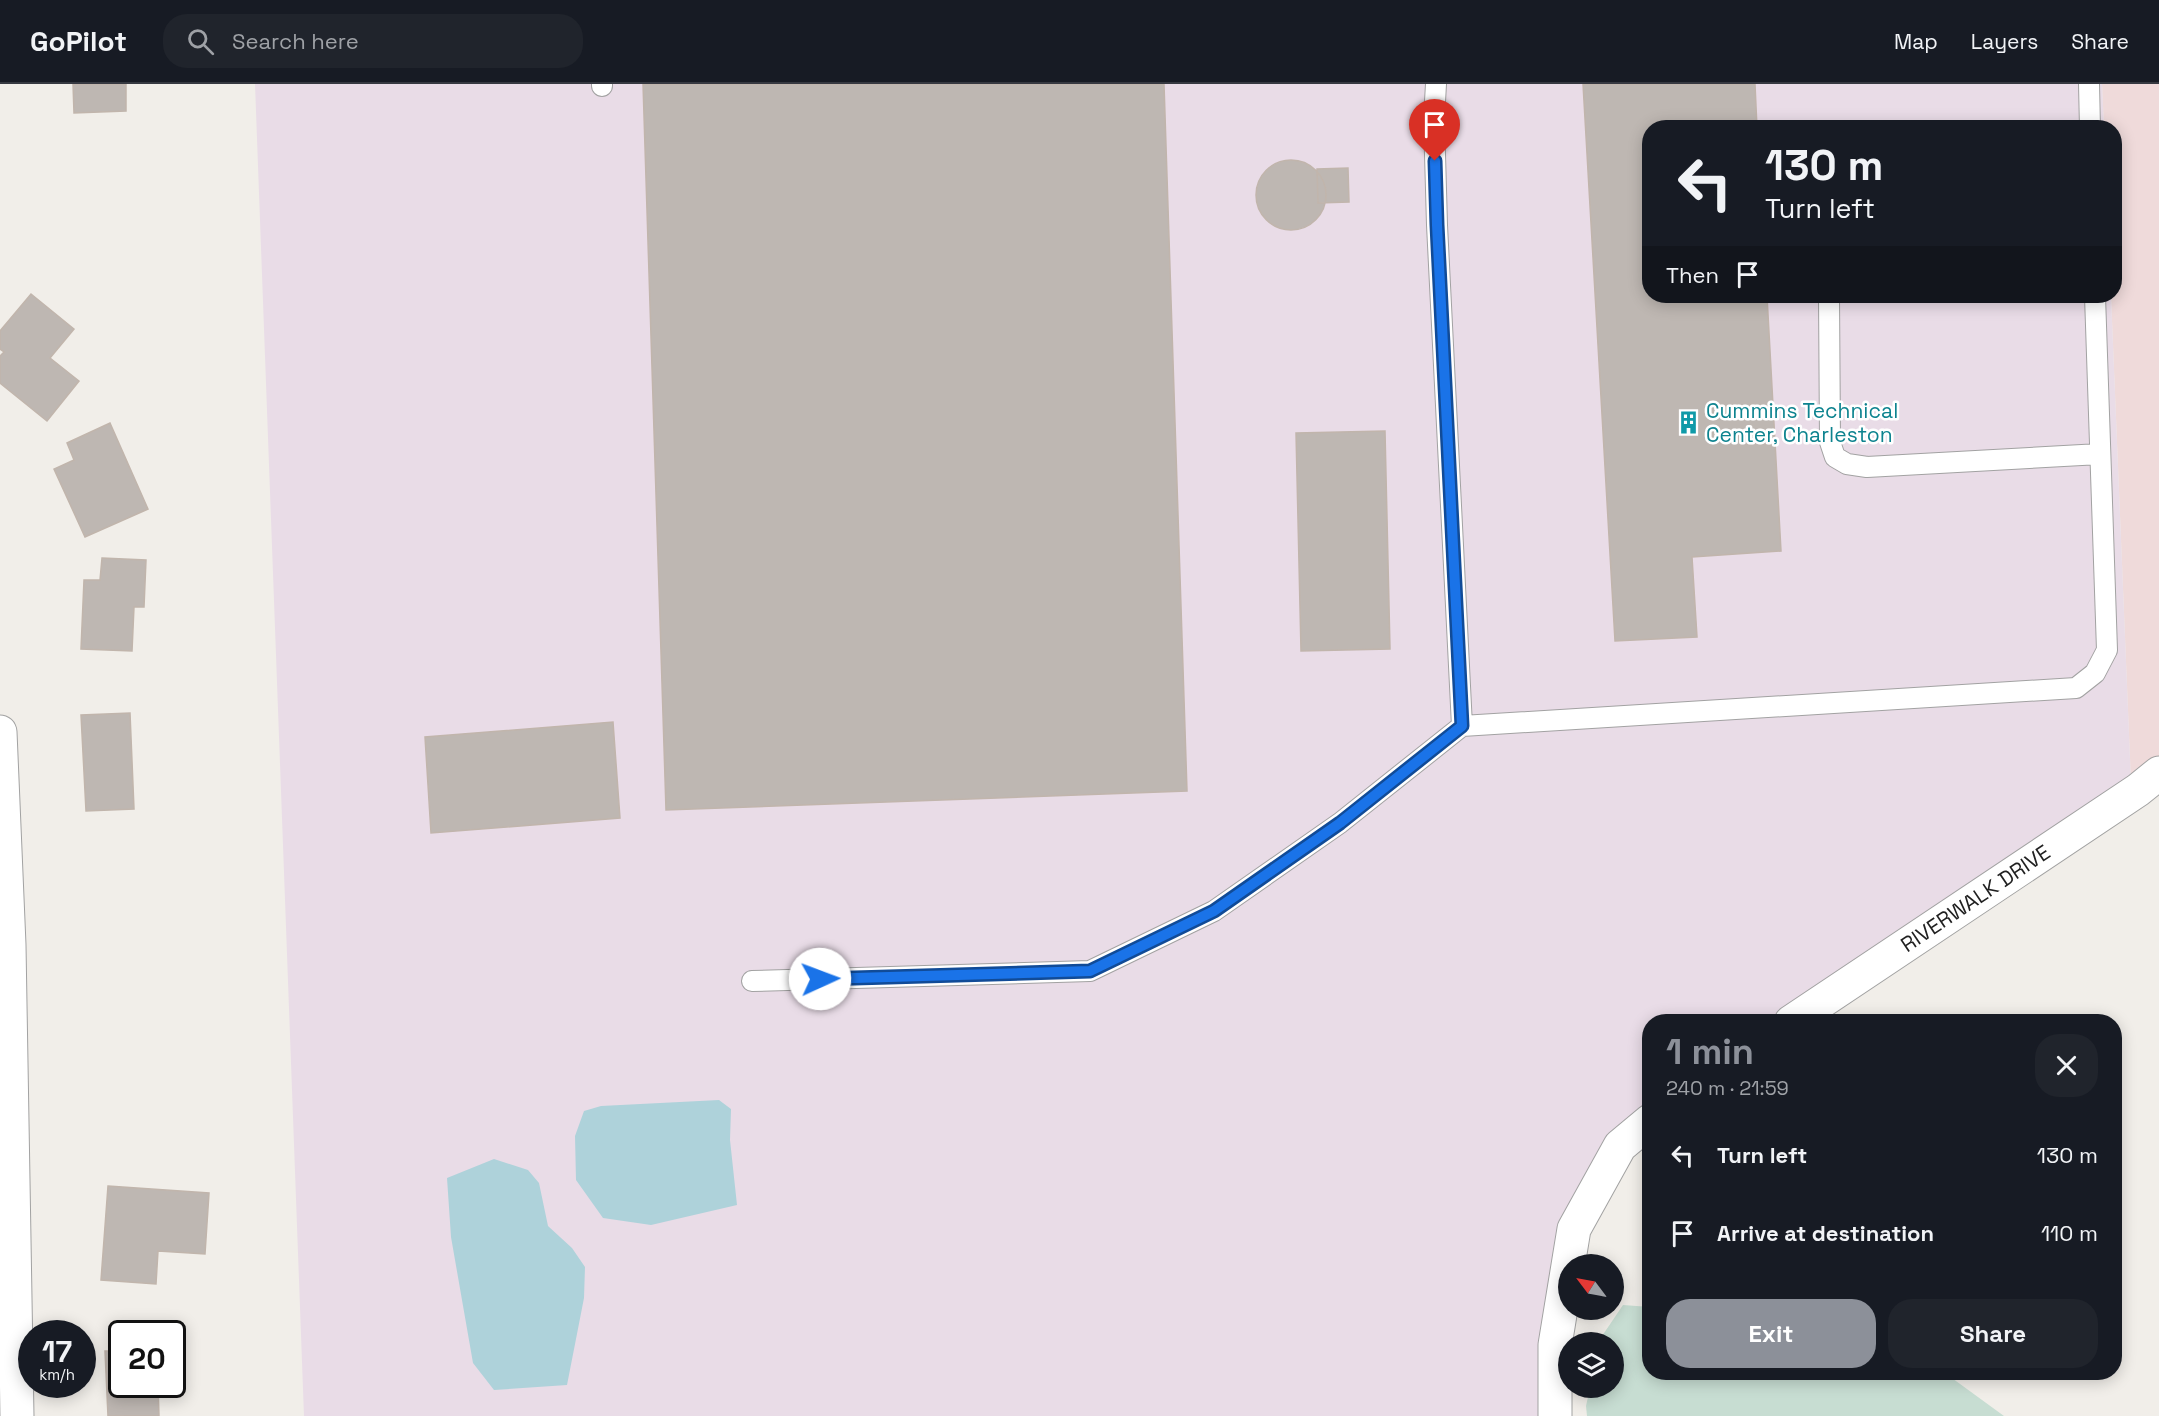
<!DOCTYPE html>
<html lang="en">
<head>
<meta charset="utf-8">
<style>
  :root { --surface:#171b24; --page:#20242c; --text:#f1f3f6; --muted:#9ea1a6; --line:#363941; --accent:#8c9099 }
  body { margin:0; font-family:"Space Grotesk",sans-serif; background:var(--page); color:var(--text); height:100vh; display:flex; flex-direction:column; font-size:22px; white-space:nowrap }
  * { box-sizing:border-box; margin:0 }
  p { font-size:20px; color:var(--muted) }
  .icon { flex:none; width:33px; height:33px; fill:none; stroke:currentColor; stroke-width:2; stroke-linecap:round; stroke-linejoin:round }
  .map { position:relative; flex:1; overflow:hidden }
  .side { position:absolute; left:1642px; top:930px; width:480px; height:366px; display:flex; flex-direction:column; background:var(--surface); border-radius:24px; box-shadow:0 3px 15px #0003 }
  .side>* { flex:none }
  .guide { position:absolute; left:1642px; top:36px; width:480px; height:183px; border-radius:24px; box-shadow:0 3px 15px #0003; background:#171b24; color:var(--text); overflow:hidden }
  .needle { width:39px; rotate:302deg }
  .controls { position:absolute; left:1558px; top:1170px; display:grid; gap:12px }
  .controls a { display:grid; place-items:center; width:66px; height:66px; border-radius:50%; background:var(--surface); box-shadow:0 3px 15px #0003; font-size:30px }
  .speed { position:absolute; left:18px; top:1236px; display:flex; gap:12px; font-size:30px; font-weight:700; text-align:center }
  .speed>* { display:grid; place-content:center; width:78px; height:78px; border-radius:50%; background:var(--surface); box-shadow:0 3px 15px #0003; line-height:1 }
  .speed small { font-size:15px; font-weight:400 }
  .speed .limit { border:3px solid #111; border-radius:9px; background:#fff; color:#111 }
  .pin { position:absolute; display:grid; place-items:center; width:51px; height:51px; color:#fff; margin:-62px -26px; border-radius:50% 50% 50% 0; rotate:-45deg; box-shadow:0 0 6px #0007 }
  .pin .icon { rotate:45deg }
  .me { position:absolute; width:66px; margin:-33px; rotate:88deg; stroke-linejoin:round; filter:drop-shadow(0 0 4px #0008) }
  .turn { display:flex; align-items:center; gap:21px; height:126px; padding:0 24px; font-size:27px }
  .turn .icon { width:78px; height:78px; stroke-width:2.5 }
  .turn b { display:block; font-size:42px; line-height:51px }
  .then { display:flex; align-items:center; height:57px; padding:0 24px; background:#0003; gap:12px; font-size:22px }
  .round { display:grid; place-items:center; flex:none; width:63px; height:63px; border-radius:24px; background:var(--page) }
  .overview { display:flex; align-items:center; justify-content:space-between; height:102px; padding:0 24px }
  h1 { font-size:36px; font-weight:700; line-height:45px; color:var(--accent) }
  .action { display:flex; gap:12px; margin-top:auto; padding:12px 24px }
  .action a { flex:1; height:69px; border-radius:24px; background:var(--accent); color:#fff; font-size:24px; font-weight:700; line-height:69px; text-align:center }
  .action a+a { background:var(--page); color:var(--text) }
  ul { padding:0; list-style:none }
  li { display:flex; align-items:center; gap:18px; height:78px; padding:0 24px }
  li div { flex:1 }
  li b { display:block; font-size:22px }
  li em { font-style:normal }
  header { display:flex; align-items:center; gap:36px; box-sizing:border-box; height:84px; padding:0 30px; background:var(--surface); border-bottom:2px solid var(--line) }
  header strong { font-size:28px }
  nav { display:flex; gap:33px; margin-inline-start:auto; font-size:21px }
  .search { width:420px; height:54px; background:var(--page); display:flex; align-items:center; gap:15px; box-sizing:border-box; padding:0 21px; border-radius:24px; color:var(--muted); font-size:22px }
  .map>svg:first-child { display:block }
  .commercial { fill:#efdada }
  .industrial { fill:#e9dce7 }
  .wetland { fill:#c7ddd2 }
  .water { fill:#aed2da }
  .building { fill:#beb7b2; stroke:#c1b5ac; stroke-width:1.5 }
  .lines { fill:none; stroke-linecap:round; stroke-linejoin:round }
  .service-casing { stroke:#a2a2a2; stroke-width:22 }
  .minor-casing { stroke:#a2a2a2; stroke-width:35 }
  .service { stroke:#fff; stroke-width:20 }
  .minor { stroke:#fff; stroke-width:33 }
  .route-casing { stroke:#114b97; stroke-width:15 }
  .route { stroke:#1a73e8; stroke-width:10 }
  .labels { text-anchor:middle; stroke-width:5; stroke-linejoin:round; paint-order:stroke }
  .culture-label { font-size:21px; fill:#0d838f; stroke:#fff; text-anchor:start }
  .street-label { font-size:21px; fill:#212121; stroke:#fff }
</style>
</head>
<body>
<header>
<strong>GoPilot</strong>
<div class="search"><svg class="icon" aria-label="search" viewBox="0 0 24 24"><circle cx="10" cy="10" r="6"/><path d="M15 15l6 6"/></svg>Search here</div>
<nav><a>Map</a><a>Layers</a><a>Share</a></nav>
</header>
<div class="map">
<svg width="2159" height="1332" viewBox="0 0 2159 1332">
  <rect width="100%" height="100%" fill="#f1eee9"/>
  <!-- commercial -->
  <path class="commercial" d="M2102,0H2159V676L2131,699L2111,212H2115V44L2104,43Z"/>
  <!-- industrial -->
  <path class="industrial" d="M255,0H2102L2104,43L1650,44V212H2111L2131,699L1772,937L1650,938V1023L1563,1144L1544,1332H304Z"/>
  <!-- wetland -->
  <path class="wetland" d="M1623,1221L1650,1223V1288L1945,1289L2004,1332H1587L1586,1322L1590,1304H1614V1258H1598Z"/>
  <!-- water -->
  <path class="water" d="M719,1016L731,1025L730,1056L737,1121L651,1141L603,1134L576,1096L575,1052L584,1027L601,1022Z
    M494,1075L528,1086L539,1099L548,1142L572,1164L585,1183L584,1214L567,1301L494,1306L473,1279L451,1153L447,1094Z"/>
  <!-- building -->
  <path class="building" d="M73,0H126V27L74,29Z
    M643,0H1164L1187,707L666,726Z
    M1583,0H1755L1757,44H1650V212H1767L1781,467L1692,473L1697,553L1615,557Z
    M1256 111a35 35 0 1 1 70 0a35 35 0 1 1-70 0Z
    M1348,84L1349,118L1318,119L1317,85Z
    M31,210L74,245L50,274L79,297L47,337L0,299V272L4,268L0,265V247Z
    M110,339L148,425L85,453L54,385L74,376L67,359Z
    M1385,347L1390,565L1301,567L1296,349Z
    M102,474L146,476L144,523H134L132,567L81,565L84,496H100Z
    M130,629L134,725L86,727L81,631Z
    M613,638L620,734L431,749L425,653Z
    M108,1102L209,1109L205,1170L158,1167L156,1200L101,1196Z
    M105,1267H122V1300H158L159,1332H108Z"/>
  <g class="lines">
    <defs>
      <path id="service" d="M602,0V2
        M1436,0L1434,35L1437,141L1462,642
        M2089,0L2090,44
        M1829,212L1830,358L1835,373L1847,380L1867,383L2100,370
        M752,897L1090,887L1214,827L1340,739L1462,642L2076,604L2095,589L2107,566L2095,212"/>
      <g id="minor">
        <path d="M0,648L9,861L17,1332"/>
        <path id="s1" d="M1791,938L2138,706L2159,689"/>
        <path d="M1555,1332V1261L1574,1145L1620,1062L1650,1037"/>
      </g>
    </defs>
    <!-- service casing -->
    <use href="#service" class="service-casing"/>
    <!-- minor casing -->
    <use href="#minor" class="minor-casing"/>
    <!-- service -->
    <use href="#service" class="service"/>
    <!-- minor -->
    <use href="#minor" class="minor"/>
  </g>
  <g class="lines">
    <defs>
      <path id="route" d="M820,895L1090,887L1214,827L1340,739L1462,642L1437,141L1435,77"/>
    </defs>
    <!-- route casing -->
    <use href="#route" class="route-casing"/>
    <!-- route -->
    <use href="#route" class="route"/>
  </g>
  <!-- icons -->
  <defs>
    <symbol id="building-bare" viewBox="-9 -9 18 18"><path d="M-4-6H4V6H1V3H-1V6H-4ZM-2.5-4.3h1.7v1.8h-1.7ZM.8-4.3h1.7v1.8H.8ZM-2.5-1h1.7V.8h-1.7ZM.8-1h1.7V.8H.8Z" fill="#0f9aa8" stroke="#fff" stroke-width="2.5" paint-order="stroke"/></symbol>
  </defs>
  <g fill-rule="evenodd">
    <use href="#building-bare" x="1672" y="322" width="33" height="33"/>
  </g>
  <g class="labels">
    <!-- culture labels -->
    <g class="culture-label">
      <text x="1706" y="334">Cummins Technical<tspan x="1706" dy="24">Center, Charleston</tspan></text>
    </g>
    <!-- street labels -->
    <g class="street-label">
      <text dy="7" stroke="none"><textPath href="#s1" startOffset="222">RIVERWALK DRIVE</textPath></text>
    </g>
  </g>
</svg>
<div class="controls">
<a><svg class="needle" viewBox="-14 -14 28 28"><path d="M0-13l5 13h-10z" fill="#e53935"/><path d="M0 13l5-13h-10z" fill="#9ea1a6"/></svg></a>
<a><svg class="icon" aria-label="layers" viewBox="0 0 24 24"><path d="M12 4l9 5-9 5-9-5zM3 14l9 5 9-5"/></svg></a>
</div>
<div class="speed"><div>17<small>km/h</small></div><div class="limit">20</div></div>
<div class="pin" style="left:1435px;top:77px;background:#d93025"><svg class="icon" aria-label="arrive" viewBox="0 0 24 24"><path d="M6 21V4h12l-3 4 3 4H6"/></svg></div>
<svg class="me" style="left:820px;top:895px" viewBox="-20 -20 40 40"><circle r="19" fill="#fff"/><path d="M0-13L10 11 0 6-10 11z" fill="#1a73e8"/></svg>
<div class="guide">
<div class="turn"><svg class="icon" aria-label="left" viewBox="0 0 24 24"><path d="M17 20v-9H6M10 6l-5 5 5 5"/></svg><div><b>130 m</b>Turn left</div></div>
<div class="then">Then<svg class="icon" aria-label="arrive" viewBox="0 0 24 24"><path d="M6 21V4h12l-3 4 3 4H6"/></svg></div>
</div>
<section class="side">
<div class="overview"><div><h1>1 min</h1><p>240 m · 21:59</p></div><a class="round"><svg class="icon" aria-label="close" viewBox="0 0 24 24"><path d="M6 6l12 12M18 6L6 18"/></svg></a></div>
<ul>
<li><svg class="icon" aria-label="left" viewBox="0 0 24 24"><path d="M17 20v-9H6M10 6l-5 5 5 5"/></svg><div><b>Turn left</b></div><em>130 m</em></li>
<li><svg class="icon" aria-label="arrive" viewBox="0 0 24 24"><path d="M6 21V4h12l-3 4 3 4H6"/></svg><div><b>Arrive at destination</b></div><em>110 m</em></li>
</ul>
<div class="action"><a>Exit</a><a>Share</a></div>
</section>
</div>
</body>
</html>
